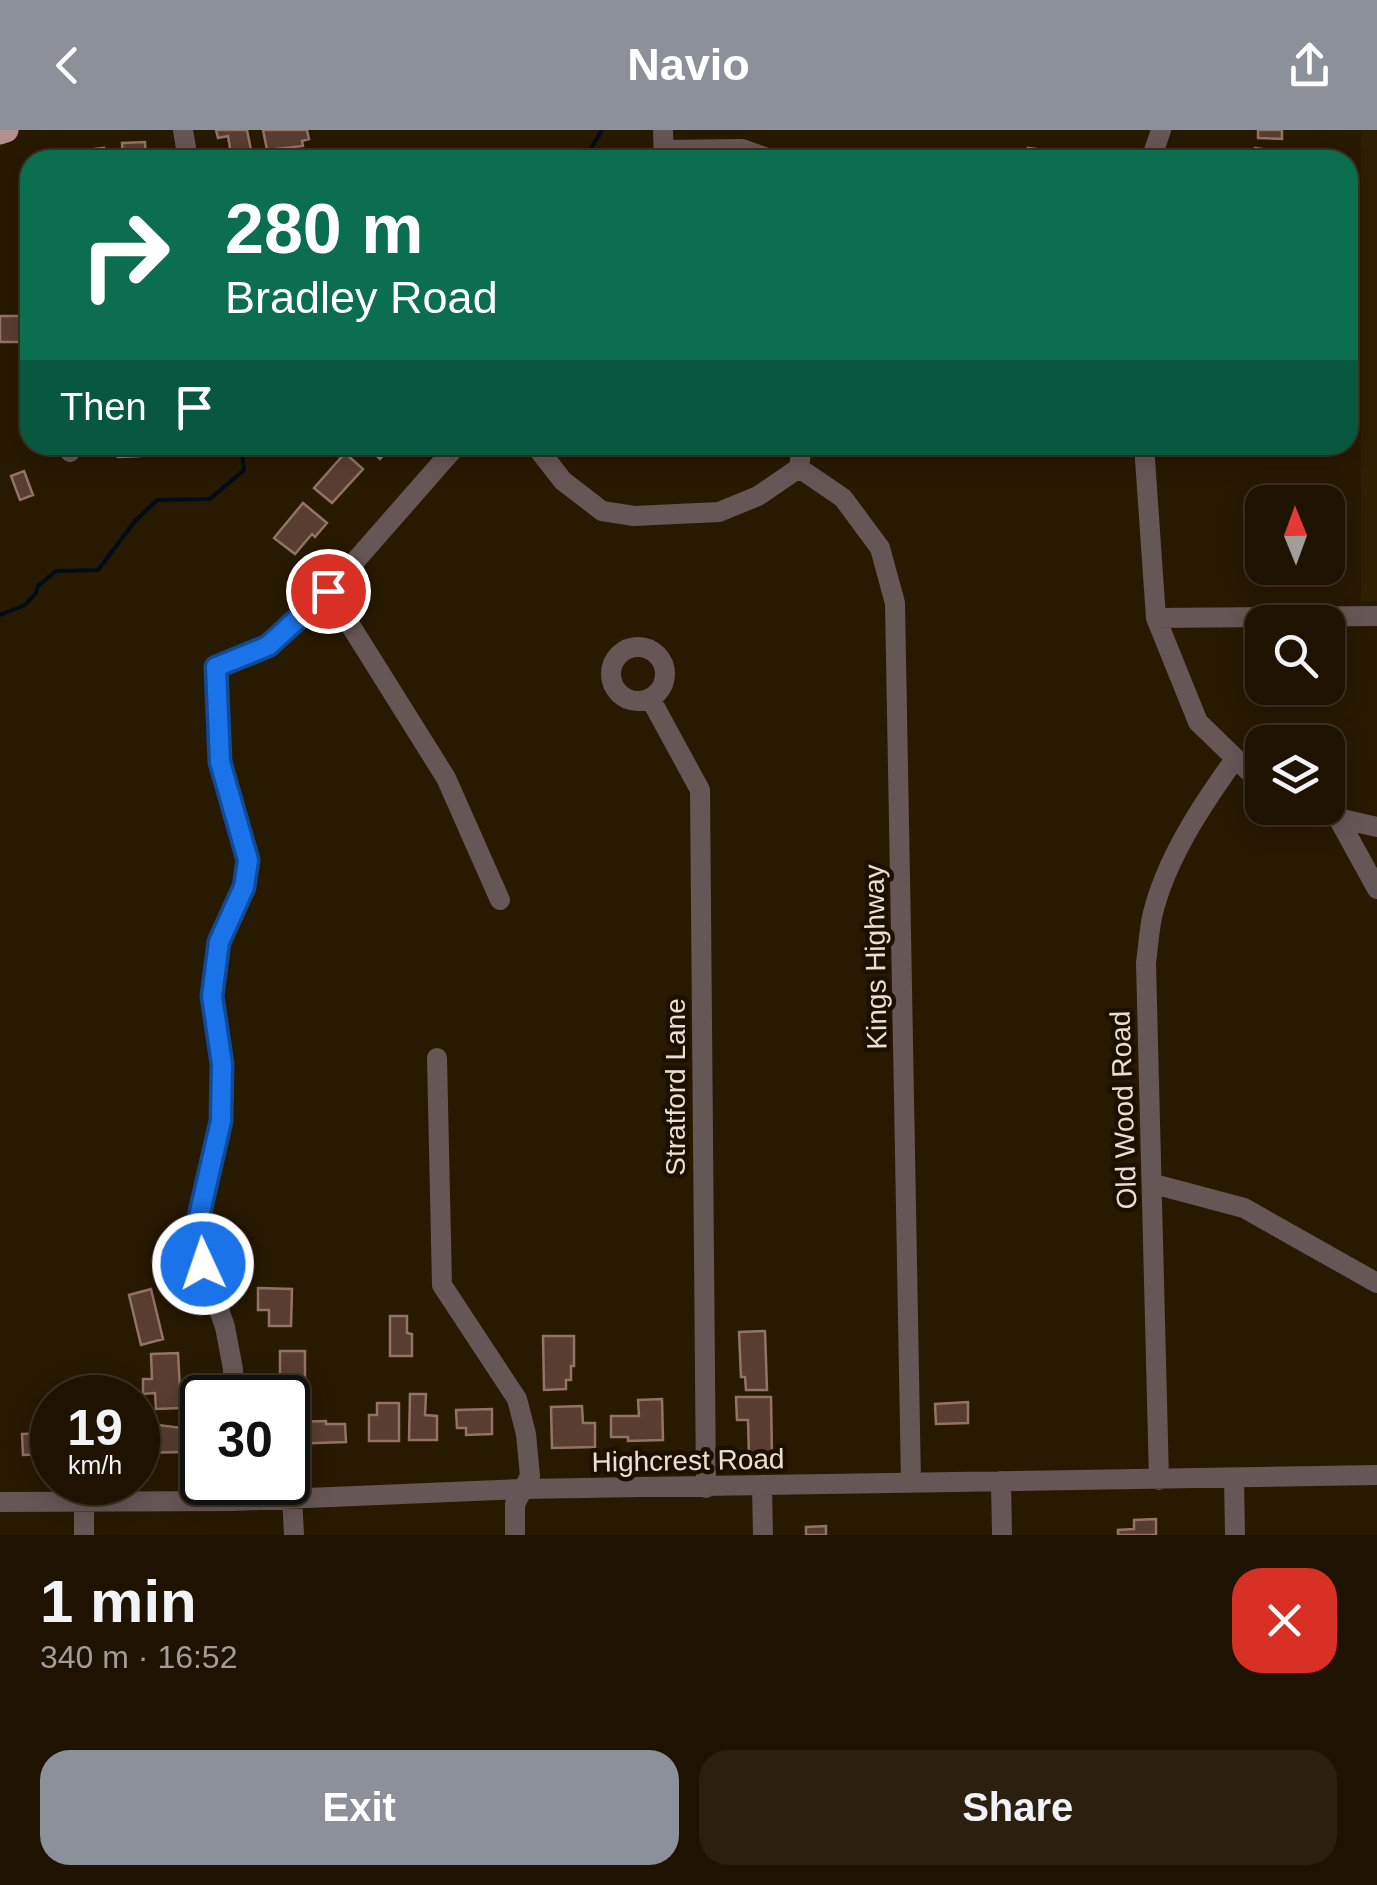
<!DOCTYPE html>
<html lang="en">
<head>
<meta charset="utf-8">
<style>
  :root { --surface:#1e1301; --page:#2b2010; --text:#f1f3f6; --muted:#a19e99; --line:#3c3223; --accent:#8c9099 }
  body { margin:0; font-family:Arial,sans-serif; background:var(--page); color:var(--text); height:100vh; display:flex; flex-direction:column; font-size:38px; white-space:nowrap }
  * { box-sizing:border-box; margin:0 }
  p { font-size:32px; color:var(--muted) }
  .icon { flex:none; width:55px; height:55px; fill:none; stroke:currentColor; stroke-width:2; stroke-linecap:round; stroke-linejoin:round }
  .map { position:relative; height:1405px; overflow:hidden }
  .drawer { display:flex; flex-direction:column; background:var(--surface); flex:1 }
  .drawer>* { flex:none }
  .banner { position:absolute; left:20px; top:20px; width:1338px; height:305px; border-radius:30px; box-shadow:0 5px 25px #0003,0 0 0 2px var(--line); background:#0b6e4f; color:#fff; overflow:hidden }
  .needle { width:65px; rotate:359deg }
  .controls { position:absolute; left:1245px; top:355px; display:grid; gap:20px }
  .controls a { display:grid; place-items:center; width:100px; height:100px; border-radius:20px; background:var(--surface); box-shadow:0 5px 25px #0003,0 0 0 2px var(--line); font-size:50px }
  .speed { position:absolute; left:30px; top:1245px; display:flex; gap:20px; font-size:50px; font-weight:700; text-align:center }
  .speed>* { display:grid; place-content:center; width:130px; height:130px; border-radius:50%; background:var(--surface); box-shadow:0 5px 25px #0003,0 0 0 2px var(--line); line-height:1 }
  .speed small { font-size:25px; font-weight:400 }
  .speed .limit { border:5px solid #111; border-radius:15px; background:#fff; color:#111 }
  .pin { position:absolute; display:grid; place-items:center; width:85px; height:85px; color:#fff; margin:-42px; border:5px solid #fff; border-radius:50%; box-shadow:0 2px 10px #0007 }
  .me { position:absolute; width:110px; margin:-55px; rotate:357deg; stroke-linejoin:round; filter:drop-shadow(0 0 8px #0008) }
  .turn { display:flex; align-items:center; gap:35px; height:210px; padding:0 40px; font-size:45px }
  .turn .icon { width:130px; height:130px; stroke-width:2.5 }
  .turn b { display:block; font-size:70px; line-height:85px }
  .then { display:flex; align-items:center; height:95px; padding:0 40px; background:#0003; gap:20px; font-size:38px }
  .round { display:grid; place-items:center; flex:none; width:105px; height:105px; border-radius:30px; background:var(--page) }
  .summary { display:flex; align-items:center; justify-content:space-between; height:170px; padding:0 40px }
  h1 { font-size:60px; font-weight:800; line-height:75px }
  .button { display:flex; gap:20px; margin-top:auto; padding:20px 40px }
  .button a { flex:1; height:115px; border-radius:30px; background:var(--accent); color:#fff; font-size:40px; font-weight:800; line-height:115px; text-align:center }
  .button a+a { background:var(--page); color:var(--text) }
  header { display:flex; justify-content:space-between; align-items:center; height:130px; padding:0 40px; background:var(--accent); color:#fff; font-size:45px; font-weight:800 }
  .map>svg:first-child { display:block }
  .built { fill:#301e00 }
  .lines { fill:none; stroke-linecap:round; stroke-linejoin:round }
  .stream { stroke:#000c18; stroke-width:4 }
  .building { fill:#5a3d31; stroke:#937365; stroke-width:2.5 }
  .minor { stroke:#675656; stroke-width:20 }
  .major { stroke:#b48f8f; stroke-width:25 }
  .route-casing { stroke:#114b97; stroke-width:25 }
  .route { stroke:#1a73e8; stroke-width:18 }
  .labels { text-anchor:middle; stroke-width:9; stroke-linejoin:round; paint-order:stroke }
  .street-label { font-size:28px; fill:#eae0d1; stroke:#1e1000 }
</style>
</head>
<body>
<header><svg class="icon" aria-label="back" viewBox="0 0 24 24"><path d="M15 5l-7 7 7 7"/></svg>Navio<svg class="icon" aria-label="share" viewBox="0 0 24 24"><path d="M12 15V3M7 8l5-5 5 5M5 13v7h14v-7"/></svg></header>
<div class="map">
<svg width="1377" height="1405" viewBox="0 0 1377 1405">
  <rect width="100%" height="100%" fill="#281901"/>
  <!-- built -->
  <path class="built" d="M1361,0H1377V471H1361Z"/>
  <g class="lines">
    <!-- stream -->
    <path class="stream" d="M584,30L602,0
      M0,485L25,475L36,463L38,456L56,441L98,440L135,391L157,370L210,369L244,340L241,315"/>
  </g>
  <!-- building -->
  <path class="building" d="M216,0H247L253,30H232L228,6L218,8Z
    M263,0H307L309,9L302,11L303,16L267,20Z
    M1258,0H1282V9L1258,8Z
    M145,12L146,30H123L122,13Z
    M104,18L105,30H86L85,20Z
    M1028,18L1054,21L1053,30H1027Z
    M1255,18L1276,21L1274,30H1253Z
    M0,186H21V212H0Z
    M99,315H140L141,326L118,327V320L99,321Z
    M365,315H392L380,329Z
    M345,323L363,339L332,373L314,358Z
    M24,341L33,365L20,370L11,346Z
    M303,373L327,393L315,407L312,404L295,424L274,408Z
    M258,1158L292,1159L291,1196H269V1180H258Z
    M151,1159L163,1209L141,1215L129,1165Z
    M390,1186H407V1203L412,1204V1226H390Z
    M765,1201L767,1260H746L745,1247H741L739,1202Z
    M543,1206H574V1236H571V1250H566V1259L544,1260Z
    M280,1221H305V1266L280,1265Z
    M178,1223L181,1278L156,1279L155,1263L143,1264V1249H152L151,1224Z
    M410,1264H426L425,1285L437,1286V1310H409Z
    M736,1267H771L772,1327H749L748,1290H737Z
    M662,1269L663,1310L628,1311V1307H611V1286H639L638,1270Z
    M968,1272V1293L936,1294L935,1274Z
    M377,1273H399V1311H369V1285H377Z
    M582,1276L583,1293H595V1317L552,1318L551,1277Z
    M492,1279V1304L466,1305V1298H457L456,1280Z
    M326,1291V1294H345L346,1312L288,1314V1292Z
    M158,1295L183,1298L184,1322L138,1323V1300L158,1299Z
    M52,1303V1324L23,1325L22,1304Z
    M1156,1389V1405H1118V1400L1134,1399V1390Z
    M826,1396V1405H806V1397Z"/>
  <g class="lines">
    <!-- minor -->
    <path class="minor" d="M183,0L188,30
      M663,0L664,30
      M666,20L742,19L773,30
      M1151,30L1161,0
      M69,315L70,322
      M535,315L563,351L602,381L634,386L719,382L758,366L799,338
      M1144,315L1156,488L1198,592L1262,654
      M799,338L843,368L880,418L895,473L911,1353
      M799,338L802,315
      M329,461L446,648L500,770
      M1156,488L1377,486
      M611 544a27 27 0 1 1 54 0a27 27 0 1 1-54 0Z
      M650,568L700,660L706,1358
      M1315,678L1338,688L1377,697
      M1338,688L1377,759
      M437,928L442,1155L517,1269L526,1304L530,1346L515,1374V1405
      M1154,1054L1244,1078L1377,1153
      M233,1268V1239L225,1197L203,1133L200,1082L221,991L222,934L213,866L219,812L244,757L248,730L220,632L216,537L268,516L329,461L457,315
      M1234,1349L1235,1405
      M1159,1350L1146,833C1148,818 1149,802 1152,787C1165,730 1202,675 1235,629
      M1001,1351L1002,1405
      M762,1357L763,1405
      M292,1366L294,1405
      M84,1371V1405
      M0,1372L234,1371L523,1359L1377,1345"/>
    <!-- major -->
    <path class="major" d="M0,2L6,0"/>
  </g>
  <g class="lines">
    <defs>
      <path id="route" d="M203,1134L200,1082L221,991L222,934L212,866L219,812L244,757L248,730L220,632L216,537L268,516L328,461"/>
    </defs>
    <!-- route casing -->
    <use href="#route" class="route-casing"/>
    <!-- route -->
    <use href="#route" class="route"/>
  </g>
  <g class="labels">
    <!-- street labels -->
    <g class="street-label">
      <text transform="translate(875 827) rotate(-91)" y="10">Kings Highway</text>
      <text transform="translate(675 957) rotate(-90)" y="10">Stratford Lane</text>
      <text transform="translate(1123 980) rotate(-92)" y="10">Old Wood Road</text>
      <text transform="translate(688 1330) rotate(-1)" y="10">Highcrest Road</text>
    </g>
  </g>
</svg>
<div class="controls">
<a><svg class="needle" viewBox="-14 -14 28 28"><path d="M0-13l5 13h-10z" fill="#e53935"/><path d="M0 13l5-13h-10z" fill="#a19e99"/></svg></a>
<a><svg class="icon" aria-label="search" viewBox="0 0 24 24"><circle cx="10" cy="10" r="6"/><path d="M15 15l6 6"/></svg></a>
<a><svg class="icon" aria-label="layers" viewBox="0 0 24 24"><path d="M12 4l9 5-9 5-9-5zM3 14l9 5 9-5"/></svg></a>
</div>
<div class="speed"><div>19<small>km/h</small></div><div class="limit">30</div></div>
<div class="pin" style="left:328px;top:461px;background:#d93025"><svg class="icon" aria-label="arrive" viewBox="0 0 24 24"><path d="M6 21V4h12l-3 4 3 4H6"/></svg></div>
<svg class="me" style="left:203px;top:1134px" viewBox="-20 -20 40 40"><circle r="17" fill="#1a73e8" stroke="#fff" stroke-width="3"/><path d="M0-11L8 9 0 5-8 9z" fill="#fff"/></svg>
<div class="banner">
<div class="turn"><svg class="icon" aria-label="right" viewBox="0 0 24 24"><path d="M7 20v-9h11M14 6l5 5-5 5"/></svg><div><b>280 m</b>Bradley Road</div></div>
<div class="then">Then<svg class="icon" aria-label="arrive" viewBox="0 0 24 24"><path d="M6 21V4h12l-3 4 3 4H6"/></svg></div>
</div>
</div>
<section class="drawer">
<div class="summary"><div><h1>1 min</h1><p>340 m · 16:52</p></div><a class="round" style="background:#d93025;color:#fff"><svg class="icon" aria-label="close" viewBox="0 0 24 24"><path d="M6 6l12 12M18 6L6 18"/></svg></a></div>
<div class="button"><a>Exit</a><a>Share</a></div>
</section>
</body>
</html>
